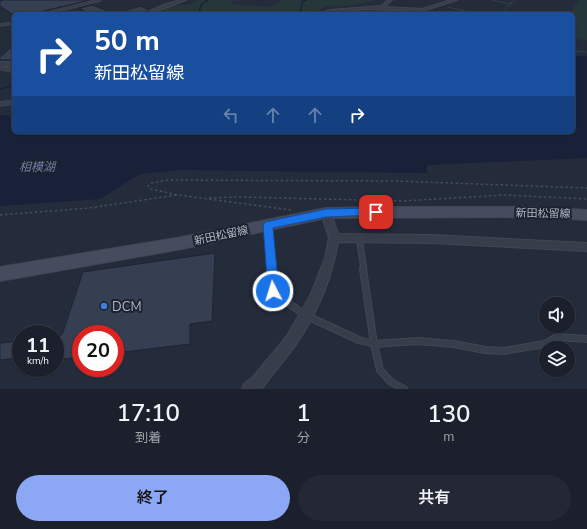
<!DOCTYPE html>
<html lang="ja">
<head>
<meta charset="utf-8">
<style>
  :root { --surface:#1b202c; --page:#242834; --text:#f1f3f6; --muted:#a0a3a9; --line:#393e48; --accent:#8ca7f3 }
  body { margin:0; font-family:"Nunito Sans","Noto Sans JP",sans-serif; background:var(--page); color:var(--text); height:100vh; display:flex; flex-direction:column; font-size:15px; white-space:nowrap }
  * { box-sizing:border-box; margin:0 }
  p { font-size:13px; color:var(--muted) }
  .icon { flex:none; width:22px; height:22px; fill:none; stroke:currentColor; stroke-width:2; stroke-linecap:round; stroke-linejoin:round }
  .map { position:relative; height:389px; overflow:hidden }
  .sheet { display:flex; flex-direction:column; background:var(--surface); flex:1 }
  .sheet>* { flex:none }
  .hud { position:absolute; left:12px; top:12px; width:563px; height:122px; border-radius:6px; box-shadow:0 1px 3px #0004,0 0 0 1px var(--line); background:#1a4fa0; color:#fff; overflow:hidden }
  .fabs { position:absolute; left:539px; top:297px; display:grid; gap:8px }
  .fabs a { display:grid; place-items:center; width:36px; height:36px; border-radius:50%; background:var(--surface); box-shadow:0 1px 3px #0004,0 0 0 1px var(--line); font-size:20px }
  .speed { position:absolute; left:12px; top:325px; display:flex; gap:8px; font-size:20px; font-weight:700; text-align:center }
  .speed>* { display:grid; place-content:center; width:52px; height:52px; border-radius:50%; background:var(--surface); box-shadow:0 1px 3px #0004,0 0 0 1px var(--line); line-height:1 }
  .speed small { font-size:10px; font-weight:400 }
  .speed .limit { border:6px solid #d22; background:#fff; color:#111 }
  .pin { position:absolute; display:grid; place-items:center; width:34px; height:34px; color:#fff; margin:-17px; border-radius:8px; box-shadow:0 2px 6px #0006 }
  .me { position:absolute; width:44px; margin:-22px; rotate:355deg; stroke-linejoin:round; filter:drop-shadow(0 0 3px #0008) }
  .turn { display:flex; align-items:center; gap:14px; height:84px; padding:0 16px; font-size:18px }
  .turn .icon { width:52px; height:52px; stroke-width:2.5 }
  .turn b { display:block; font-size:28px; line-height:34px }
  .lanes { display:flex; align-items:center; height:38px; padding:0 16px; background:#0003; justify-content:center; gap:20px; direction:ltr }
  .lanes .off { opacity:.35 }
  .eta { display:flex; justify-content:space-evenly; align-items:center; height:68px; text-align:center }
  .eta b { font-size:24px; font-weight:600; line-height:28px }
  .cta { display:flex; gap:8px; margin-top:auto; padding:8px 16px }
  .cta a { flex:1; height:46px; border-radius:24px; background:var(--accent); color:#111; font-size:16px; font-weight:600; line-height:46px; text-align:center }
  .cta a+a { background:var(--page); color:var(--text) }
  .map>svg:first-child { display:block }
  .green { fill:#26373c }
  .water { fill:#182138 }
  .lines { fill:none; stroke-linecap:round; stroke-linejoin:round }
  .stream { stroke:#182138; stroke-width:1.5 }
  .building { fill:#363e52; stroke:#1f2432 }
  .service-far4-casing { stroke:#414654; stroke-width:3.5 }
  .service-far3-casing { stroke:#414654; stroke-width:4.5 }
  .service-far2-casing { stroke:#414654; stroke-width:5.5 }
  .service-far1-casing { stroke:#414654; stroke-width:7 }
  .service-casing { stroke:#414654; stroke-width:8 }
  .minor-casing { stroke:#414654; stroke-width:2 }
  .secondary-casing { stroke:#414654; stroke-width:2 }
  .path-far1 { stroke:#3f5054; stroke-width:1; stroke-dasharray:1.5 1.5; stroke-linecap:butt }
  .path { stroke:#3f5054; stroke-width:1.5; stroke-dasharray:2.5 2.5; stroke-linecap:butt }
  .service-far4 { stroke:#383d4b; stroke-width:2.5 }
  .service-far3 { stroke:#383d4b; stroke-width:3 }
  .service-far2 { stroke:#383d4b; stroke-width:4 }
  .service-far1 { stroke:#383d4b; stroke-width:5 }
  .service { stroke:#383d4b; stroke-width:6 }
  .minor { fill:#383d4b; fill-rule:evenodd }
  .secondary { fill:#464c5e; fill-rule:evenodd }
  .route { fill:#1a73e8; stroke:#114b97 }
  .shop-dot { fill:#3f7fe0; stroke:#1d2230; stroke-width:1.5 }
  .labels { text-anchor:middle; stroke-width:4; stroke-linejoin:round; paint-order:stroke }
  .street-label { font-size:11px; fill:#b3b8c7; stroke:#1d2230 }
  .water-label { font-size:12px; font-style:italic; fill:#6e7ea4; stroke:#1d2230 }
  .near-poi-label { font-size:13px; fill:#b3b8c7; stroke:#1d2230; text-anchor:start }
</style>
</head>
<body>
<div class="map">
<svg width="587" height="389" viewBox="0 0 587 389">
  <rect width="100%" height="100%" fill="#242b3b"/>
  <!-- green -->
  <path class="green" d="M199,0H234L230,4L269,7L283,0H378L355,5L327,6L314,14H156L171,6L191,4Z
    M580,0H587V40L573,39V14H571L573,7Z"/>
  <!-- water -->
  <path class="water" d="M573,56H587V158L427,165V173L181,170L140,174L100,199L0,206V115L14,116V132H573Z"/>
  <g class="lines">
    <!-- stream -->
    <path class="stream" d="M199,12L201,5L208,0
      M189,14L210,12L243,14
      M257,14L296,13L301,10L302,2L306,0
      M0,89L14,85"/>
  </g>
  <!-- building -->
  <path class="building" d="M4,0H85L86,1L43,11L41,14H12L0,6V1Z
    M93,5L114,14H90L79,8Z
    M141,6L149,10L140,14H121L120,12Z
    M14,45V60H0V57Z
    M215,253L212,321L190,324V344L115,353V334H81V357L56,360L55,336L62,335L83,272Z
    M21,341V358L0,360V343Z"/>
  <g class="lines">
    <defs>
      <path id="service-far4" d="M44,14L100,0
        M0,25L14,23"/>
      <path id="service-far3" d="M0,68L14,71
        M7,103L14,102"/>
      <path id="service-far2" d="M0,104L14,102"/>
      <path id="service-far1" d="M268,225L271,270
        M359,237L364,270"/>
      <path id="service" d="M271,269L273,291L276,295L307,316L359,340L374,344L417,341L454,344L485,350L504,351L545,344L557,337L587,339
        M363,269L374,344L380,370L391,382L404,389"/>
      <path id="minor" d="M180,0H186L149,14H143L166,4Z
        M388,0H392L384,7L422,9L451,0H457L422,11L367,9L317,14L330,10L381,6Z
        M0,62H14V66H0Z
        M326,209L329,210L331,213L338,234L432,235L587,243V251L432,243L338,242C332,278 316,315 295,346C285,360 273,373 263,387L260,389H242L244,384L253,377L287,336L310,296L325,258L329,238L321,213L323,210Z"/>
      <path id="secondary" d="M376,207H536L587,210V220L536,217L326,218L182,249L0,281V267L182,237L326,208Z"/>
    </defs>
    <!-- service-far4 casing -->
    <use href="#service-far4" class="service-far4-casing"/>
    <!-- service-far3 casing -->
    <use href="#service-far3" class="service-far3-casing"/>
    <!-- service-far2 casing -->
    <use href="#service-far2" class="service-far2-casing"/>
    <!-- service-far1 casing -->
    <use href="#service-far1" class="service-far1-casing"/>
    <!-- service casing -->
    <use href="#service" class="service-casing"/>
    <!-- minor casing -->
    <use href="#minor" class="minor-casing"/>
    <!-- secondary casing -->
    <use href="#secondary" class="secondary-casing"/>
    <!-- path-far1 -->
    <path class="path-far1" d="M492,0L511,4
      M448,7L478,14
      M501,14L514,0
      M573,51L587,52"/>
    <!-- path -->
    <path class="path" d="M209,198L240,197L402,201L505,195L587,199
      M291,210L178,195L151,189L148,186L151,183L168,180L394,181L587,188
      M0,215L89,208L177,195"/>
    <!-- service-far4 -->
    <use href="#service-far4" class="service-far4"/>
    <!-- service-far3 -->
    <use href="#service-far3" class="service-far3"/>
    <!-- service-far2 -->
    <use href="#service-far2" class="service-far2"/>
    <!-- service-far1 -->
    <use href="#service-far1" class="service-far1"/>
    <!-- service -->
    <use href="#service" class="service"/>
    <!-- minor -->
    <use href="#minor" class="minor"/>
    <!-- secondary -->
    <use href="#secondary" class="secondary"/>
  </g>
  <!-- route -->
  <path class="route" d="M376,208L379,209L380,212L379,214L376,215L326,217L273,228L279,291L277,295L273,296L269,295L268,291L263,225L265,222L326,209Z"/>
  <!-- markers -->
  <circle class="shop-dot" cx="104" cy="306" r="4"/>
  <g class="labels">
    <!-- street labels -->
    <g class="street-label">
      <text transform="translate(543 213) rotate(1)" y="4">新田松留線</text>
      <text transform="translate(221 235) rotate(-12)" y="4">新田松留線</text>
    </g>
    <!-- water labels -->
    <g class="water-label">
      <text x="37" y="171">相模湖</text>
    </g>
    <!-- near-poi labels -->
    <g class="near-poi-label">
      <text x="112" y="311">DCM</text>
    </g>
  </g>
</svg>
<div class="fabs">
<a><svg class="icon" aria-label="sound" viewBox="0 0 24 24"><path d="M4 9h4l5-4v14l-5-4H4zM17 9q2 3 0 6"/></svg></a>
<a><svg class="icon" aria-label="layers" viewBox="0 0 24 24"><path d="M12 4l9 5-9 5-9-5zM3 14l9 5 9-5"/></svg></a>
</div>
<div class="speed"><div>11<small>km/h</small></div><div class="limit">20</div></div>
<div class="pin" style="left:376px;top:212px;background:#d93025"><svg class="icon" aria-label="arrive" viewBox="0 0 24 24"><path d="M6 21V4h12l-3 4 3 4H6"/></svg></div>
<svg class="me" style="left:273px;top:291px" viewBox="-20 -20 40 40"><circle r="17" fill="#1a73e8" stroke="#fff" stroke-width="3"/><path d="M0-11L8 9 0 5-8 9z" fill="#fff"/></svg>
<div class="hud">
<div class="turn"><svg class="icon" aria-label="right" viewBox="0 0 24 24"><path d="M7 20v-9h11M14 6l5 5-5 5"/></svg><div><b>50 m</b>新田松留線</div></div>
<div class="lanes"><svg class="icon off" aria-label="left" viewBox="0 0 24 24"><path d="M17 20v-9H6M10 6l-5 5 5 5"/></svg><svg class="icon off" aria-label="ahead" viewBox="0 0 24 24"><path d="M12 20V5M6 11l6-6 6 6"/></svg><svg class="icon off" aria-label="ahead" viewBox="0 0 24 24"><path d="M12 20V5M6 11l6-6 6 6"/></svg><svg class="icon" aria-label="right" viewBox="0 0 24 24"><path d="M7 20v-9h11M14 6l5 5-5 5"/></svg></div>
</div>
</div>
<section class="sheet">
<div class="eta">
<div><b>17:10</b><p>到着</p></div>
<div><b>1</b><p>分</p></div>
<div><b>130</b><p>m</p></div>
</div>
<div class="cta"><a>終了</a><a>共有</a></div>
</section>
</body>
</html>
